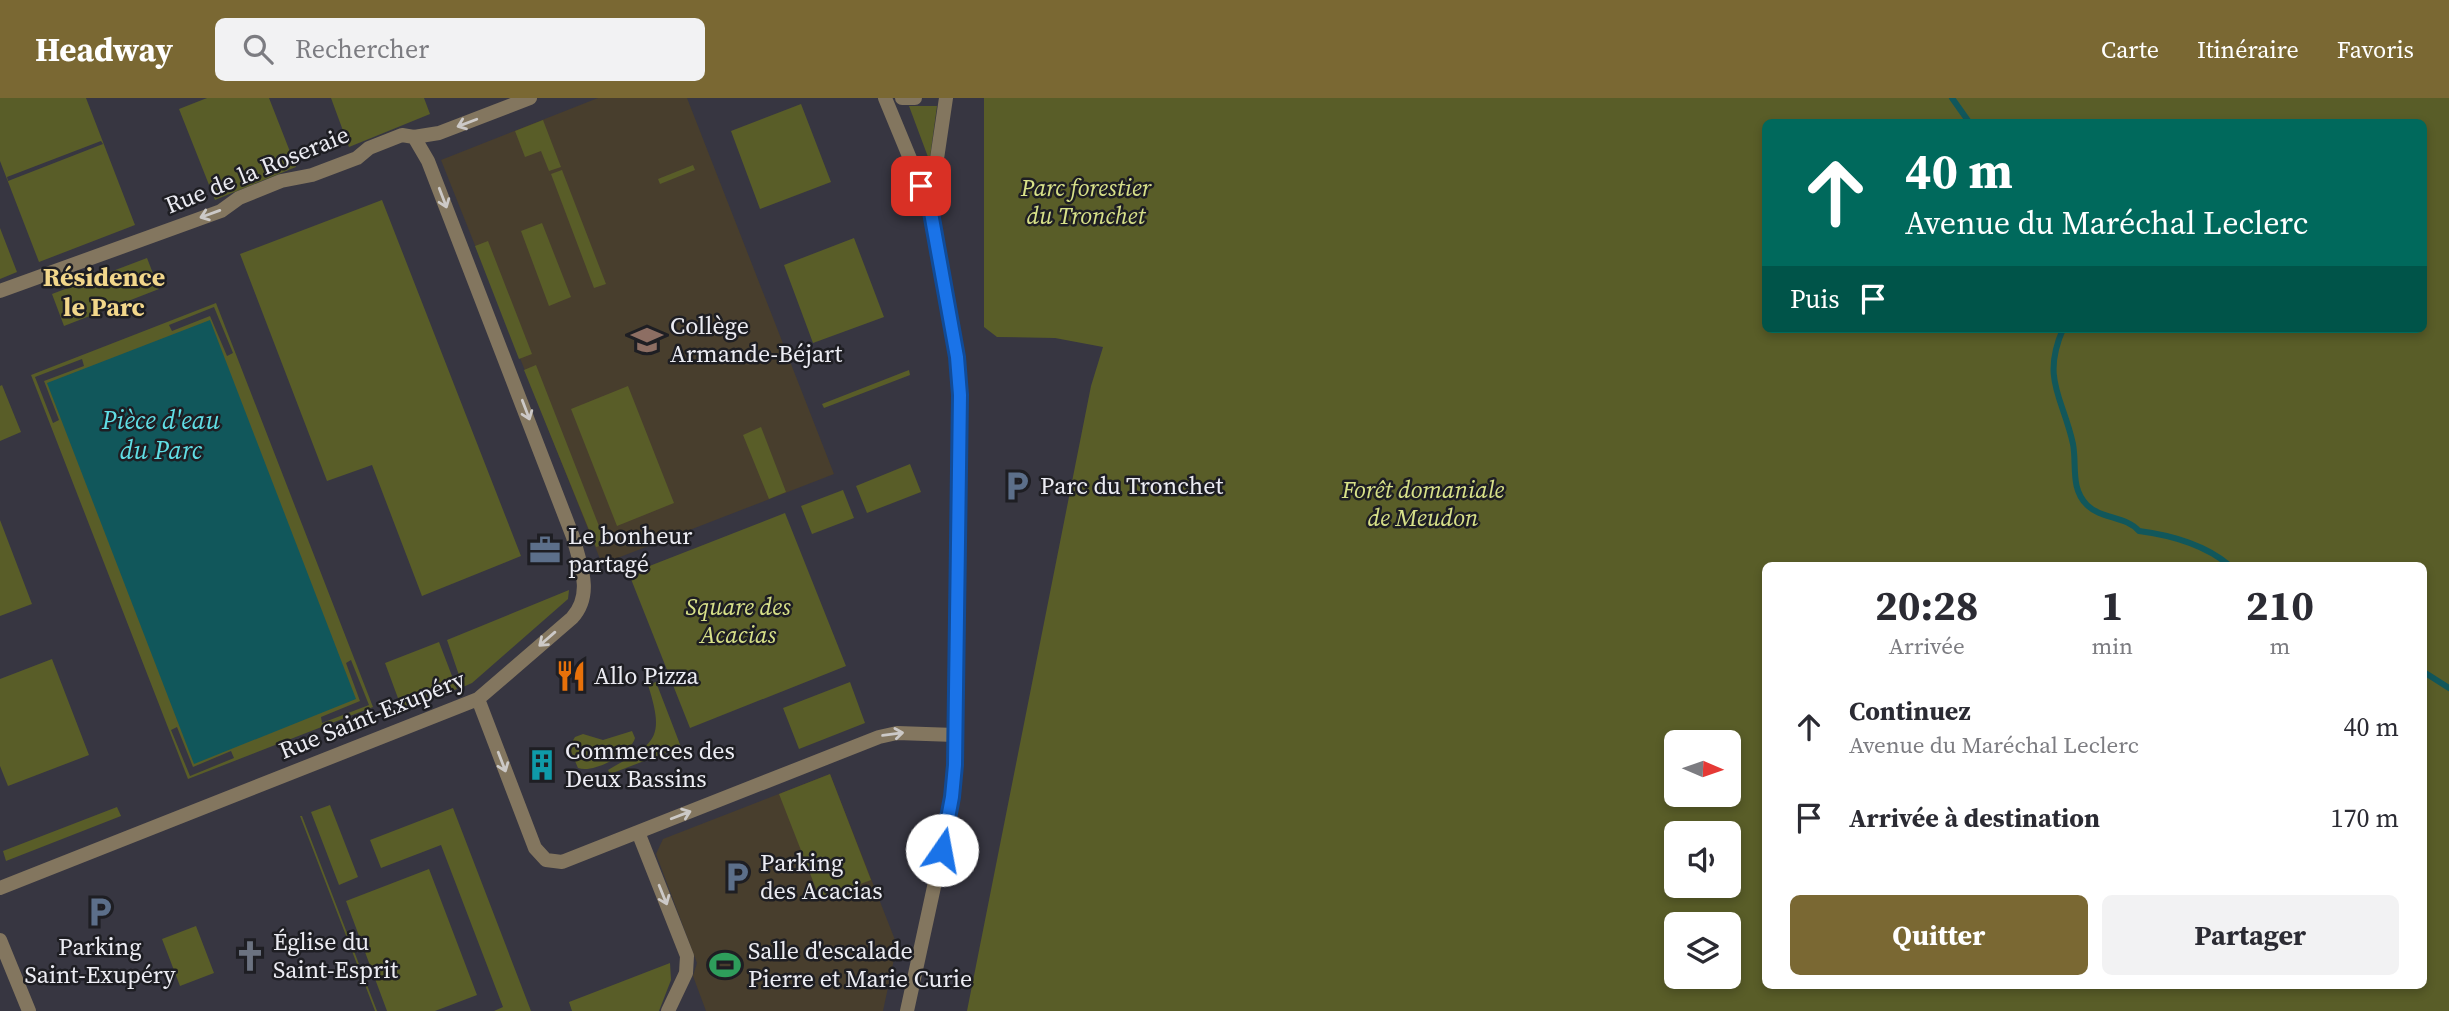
<!DOCTYPE html>
<html lang="fr">
<head>
<meta charset="utf-8">
<style>
  :root { --surface:#fff; --page:#f2f2f3; --text:#2b2b33; --muted:#7c7c81; --accent:#7a6833 }
  body { margin:0; font-family:"Source Serif 4",serif; background:var(--page); color:var(--text); height:100vh; display:flex; flex-direction:column; font-size:26px; white-space:nowrap }
  * { box-sizing:border-box; margin:0 }
  p { font-size:23px; color:var(--muted) }
  .icon { flex:none; width:38px; height:38px; fill:none; stroke:currentColor; stroke-width:2; stroke-linecap:round; stroke-linejoin:round }
  .map { position:relative; flex:1; overflow:hidden }
  .sheet { position:absolute; left:1762px; top:464px; width:665px; height:427px; display:flex; flex-direction:column; background:var(--surface); border-radius:10px; box-shadow:0 4px 10px #0003 }
  .sheet>* { flex:none }
  .guide { position:absolute; left:1762px; top:21px; width:665px; height:214px; border-radius:10px; box-shadow:0 4px 10px #0003; background:#00695c; color:#fff; overflow:hidden }
  .needle { width:46px; rotate:92deg }
  .tools { position:absolute; left:1664px; top:632px; display:grid; gap:14px }
  .tools a { display:grid; place-items:center; width:77px; height:77px; border-radius:10px; background:var(--surface); box-shadow:0 4px 10px #0003; font-size:35px }
  .pin { position:absolute; display:grid; place-items:center; width:60px; height:60px; color:#fff; margin:-30px; border-radius:14px; box-shadow:0 4px 10px #0006 }
  .me { position:absolute; width:77px; margin:-38px; rotate:12deg; stroke-linejoin:round; filter:drop-shadow(0 0 5px #0008) }
  .turn { display:flex; align-items:center; gap:24px; height:147px; padding:0 28px; font-size:32px }
  .turn .icon { width:91px; height:91px; stroke-width:2.5 }
  .turn b { display:block; font-size:49px; line-height:60px }
  .then { display:flex; align-items:center; height:66px; padding:0 28px; background:#0003; gap:14px; font-size:26px }
  .eta { display:flex; justify-content:space-evenly; align-items:center; height:119px; text-align:center }
  .eta b { font-size:42px; font-weight:700; line-height:49px }
  .cta { display:flex; gap:14px; margin-top:auto; padding:14px 28px }
  .cta a { flex:1; height:80px; border-radius:10px; background:var(--accent); color:#fff; font-size:28px; font-weight:700; line-height:80px; text-align:center }
  .cta a+a { background:var(--page); color:var(--text) }
  ul { padding:0; list-style:none }
  li { display:flex; align-items:center; gap:21px; height:91px; padding:0 28px }
  li div { flex:1 }
  li b { display:block; font-size:26px }
  li em { font-style:normal }
  header { display:flex; align-items:center; gap:42px; box-sizing:border-box; height:98px; padding:0 35px; background:var(--accent); color:#fff }
  header strong { font-size:33px }
  nav { display:flex; gap:38px; margin-inline-start:auto; font-size:24px }
  .search { width:490px; height:63px; background:var(--page); display:flex; align-items:center; gap:18px; box-sizing:border-box; padding:0 24px; border-radius:10px; color:var(--muted); font-size:26px }
  .map>svg:first-child { display:block }
  .education { fill:#483e2d }
  .green { fill:#595d28; fill-rule:evenodd }
  .water { fill:#11575b }
  .lines { fill:none; stroke-linecap:round; stroke-linejoin:round }
  .stream { stroke:#11575b; stroke-width:6 }
  .minor { stroke:#83765f; stroke-width:14 }
  .oneway { stroke:#ccc9c7 }
  .route-casing { stroke:#114b97; stroke-width:18 }
  .route { stroke:#1a73e8; stroke-width:12 }
  .labels { text-anchor:middle; stroke-width:5; stroke-linejoin:round; paint-order:stroke }
  .street-label { font-size:24px; fill:#ececf3; stroke:#1e1e23 }
  .park-label { font-size:24px; font-style:italic; fill:#d8e189; stroke:#1e1e23 }
  .poi-label { font-size:24px; fill:#ececf3; stroke:#1e1e23; text-anchor:start }
  .neighbourhood-label { font-size:26px; font-weight:bold; fill:#f2d78b; stroke:#1e1e23 }
  .water-label { font-size:26px; font-style:italic; fill:#60dee5; stroke:#1e1e23 }
</style>
</head>
<body>
<header>
<strong>Headway</strong>
<div class="search"><svg class="icon" aria-label="search" viewBox="0 0 24 24"><circle cx="10" cy="10" r="6"/><path d="M15 15l6 6"/></svg>Rechercher</div>
<nav><a>Carte</a><a>Itinéraire</a><a>Favoris</a></nav>
</header>
<div class="map">
<svg width="2449" height="913" viewBox="0 0 2449 913">
  <rect width="100%" height="100%" fill="#373641"/>
  <!-- education -->
  <path class="education" d="M598,0H687L834,376L602,466L441,62Z
    M830,676L897,847L883,913H706L693,878L697,865L656,756L663,741Z"/>
  <!-- green -->
  <path class="green" d="M0,0H86L135,127L39,164L0,63ZM101,43L103,46L8,83L7,79Z
    M207,0H269L296,69L215,102L179,11Z
    M331,0H424L430,16L349,49Z
    M984,0H2449V913H967L1091,288L1103,249L1055,240L997,239L984,229ZM1766,24H2424V231H1766ZM2424,467V887H1766V467ZM1676,644H1729V696H1676ZM1676,735H1729V788H1676ZM1676,826H1729V878H1676Z
    M801,6L831,84L760,111L731,33Z
    M909,8H937L930,59H928Z
    M543,22L561,69L549,73L541,53L525,59L515,33Z
    M693,67L695,72L660,86L658,81Z
    M562,72L606,186L594,190L551,76Z
    M382,102L521,458L422,498L372,367L327,383L240,156Z
    M542,125L571,199L549,208L521,133Z
    M0,130L17,174L0,181Z
    M854,140L884,219L813,245L784,167Z
    M488,143L532,256L519,261L475,148Z
    M147,160L159,191L64,228L52,196Z
    M216,205L373,609L188,681L31,277ZM214,209L233,255L227,258L210,218L172,233L169,227ZM82,261L84,268L44,283L59,322L53,325L35,279ZM351,562L369,607L322,625L321,619L360,603L346,565ZM177,629L193,669L231,653L234,660L190,678L171,632Z
    M536,267L606,446L596,449L524,272Z
    M909,272L910,277L824,310L822,306Z
    M2,287L21,334L0,343V288Z
    M628,288L674,405L617,428L571,311Z
    M761,329L786,394L769,401L743,337Z
    M910,366L921,394L867,415L856,388Z
    M843,392L854,420L812,436L801,408Z
    M785,415L846,568L690,630L629,476Z
    M0,422L32,506L0,518Z
    M569,492L568,501L472,585L463,589L447,542Z
    M439,544L457,591L402,611L385,565Z
    M52,561L89,657L8,688L0,668V581Z
    M656,584L681,649L610,676L608,672C654,645 666,643 648,587Z
    M850,584L865,625L799,651L783,610Z
    M632,633L635,640C631,655 594,676 578,670L569,649L575,639L583,636L603,642Z
    M830,676L871,782L820,801L779,696Z
    M330,707L358,779L339,787L311,714Z
    M117,709L121,718L6,763L3,753Z
    M453,710L531,913H494L503,909L441,747L381,770L370,742Z
    M300,718H302L377,913H375Z
    M429,771L477,897L435,913H387L346,803Z
    M196,828L214,875L180,888L162,841Z
    M670,865L671,882L659,913H572L569,904Z"/>
  <!-- water -->
  <path class="water" d="M210,222L356,601L194,666L47,285Z"/>
  <g class="lines">
    <!-- stream -->
    <path class="stream" d="M1952,0L1969,24
      M2063,231C2041,281 2063,300 2073,346C2077,367 2070,390 2087,407C2101,421 2126,418 2139,433C2170,437 2205,447 2229,467
      M2427,576L2449,590"/>
    <!-- minor -->
    <path class="minor" d="M885,0L930,109L957,259L960,297L955,667L947,729L907,913
      M902,0H915
      M930,108L946,0
      M0,193L221,113L239,100L281,83L312,77L357,60L369,50L402,37L414,39L439,35L530,0
      M478,601L535,750L546,762L562,764L879,639L897,635L955,637
      M638,734L687,858L686,875L668,913
      M0,790L478,601L572,520C594,496 580,466 573,439L428,63L414,39
      M0,842L29,913"/>
  </g>
  <!-- one-way arrows -->
  <defs><path id="oneway-shaft" d="M-6 0H5M1.5-3L5.5 0L1.5 3" fill="none" stroke-width="1.6" stroke-linecap="round" stroke-linejoin="round" transform="scale(1.75)"/></defs>
  <g class="oneway">
    <use href="#oneway-shaft" transform="translate(467 25) rotate(159)"/>
    <use href="#oneway-shaft" transform="translate(443 100) rotate(69)"/>
    <use href="#oneway-shaft" transform="translate(210 116) rotate(160)"/>
    <use href="#oneway-shaft" transform="translate(526 312) rotate(69)"/>
    <use href="#oneway-shaft" transform="translate(547 541) rotate(139)"/>
    <use href="#oneway-shaft" transform="translate(893 636) rotate(-8)"/>
    <use href="#oneway-shaft" transform="translate(502 664) rotate(69)"/>
    <use href="#oneway-shaft" transform="translate(681 717) rotate(-21)"/>
    <use href="#oneway-shaft" transform="translate(663 797) rotate(68)"/>
  </g>
  <g class="lines">
    <defs>
      <path id="route" d="M921,88L930,109L957,259L960,297L955,667L952,699L942,752"/>
    </defs>
    <!-- route casing -->
    <use href="#route" class="route-casing"/>
    <!-- route -->
    <use href="#route" class="route"/>
  </g>
  <!-- icons -->
  <defs>
    <symbol id="school-bare" viewBox="-9 -9 18 18"><path d="M0-5L7-2L0 1L-7-2ZM-4 1L0 2.5L4 1V4Q0 6-4 4Z" fill="#8d6e63" stroke="#1e1e23" stroke-width="2.5" paint-order="stroke"/></symbol>
    <symbol id="parking-bare" viewBox="-9 -9 18 18"><path d="M-3.5-5.5H1a3.5 3.5 0 0 1 0 7H-1V5.5H-3.5ZM-1-3.4V-.6H.8a1.4 1.4 0 0 0 0-2.8Z" fill="#5c6f8a" stroke="#1e1e23" stroke-width="2.5" paint-order="stroke"/></symbol>
    <symbol id="office-bare" viewBox="-9 -9 18 18"><path d="M-6-3h4V-5.5h4V-3h4V5H-6ZM-1-4.5V-3h2v-1.5ZM-6 0V1H6V0Z" fill="#5c6f8a" stroke="#1e1e23" stroke-width="2.5" paint-order="stroke"/></symbol>
    <symbol id="restaurant-bare" viewBox="-9 -9 18 18"><path d="M-5-6h1v4h1v-4h1v4h1v-4h1v5L-1.5 .5V6h-2V.5L-5-1ZM5-6V6H3V1.5H1.5Q1.5-4 5-6Z" fill="#e8710a" stroke="#1e1e23" stroke-width="2.5" paint-order="stroke"/></symbol>
    <symbol id="building-bare" viewBox="-9 -9 18 18"><path d="M-4-6H4V6H1V3H-1V6H-4ZM-2.5-4.3h1.7v1.8h-1.7ZM.8-4.3h1.7v1.8H.8ZM-2.5-1h1.7V.8h-1.7ZM.8-1h1.7V.8H.8Z" fill="#0f9aa8" stroke="#1e1e23" stroke-width="2.5" paint-order="stroke"/></symbol>
    <symbol id="church-bare" viewBox="-9 -9 18 18"><path d="M-1.2-6h2.4v3.5h3.3v2.4h-3.3V6h-2.4V-.1h-3.3v-2.4h3.3Z" fill="#6b7280" stroke="#1e1e23" stroke-width="2.5" paint-order="stroke"/></symbol>
    <symbol id="stadium-bare" viewBox="-9 -9 18 18"><path d="M0-5a6.5 5 0 1 0 0 10a6.5 5 0 1 0 0-10ZM-3.5-1.8h7v3.6h-7Z" fill="#2e9e5b" stroke="#1e1e23" stroke-width="2.5" paint-order="stroke"/></symbol>
  </defs>
  <g fill-rule="evenodd">
    <use href="#school-bare" x="625" y="220" width="44" height="44"/>
    <use href="#parking-bare" x="995" y="366" width="44" height="44"/>
    <use href="#office-bare" x="523" y="430" width="44" height="44"/>
    <use href="#restaurant-bare" x="549" y="556" width="44" height="44"/>
    <use href="#building-bare" x="520" y="645" width="44" height="44"/>
    <use href="#parking-bare" x="715" y="757" width="44" height="44"/>
    <use href="#parking-bare" x="78" y="792" width="44" height="44"/>
    <use href="#church-bare" x="228" y="836" width="44" height="44"/>
    <use href="#stadium-bare" x="703" y="845" width="44" height="44"/>
  </g>
  <g class="labels">
    <!-- street labels -->
    <g class="street-label">
      <text transform="translate(257 72) rotate(-22)" y="8">Rue de la Roseraie</text>
      <text transform="translate(372 617) rotate(-22)" y="8">Rue Saint-Exupéry</text>
    </g>
    <!-- park labels -->
    <g class="park-label">
      <text x="1086" y="98">Parc forestier<tspan x="1086" dy="28">du Tronchet</tspan></text>
      <text x="1423" y="400">Forêt domaniale<tspan x="1423" dy="28">de Meudon</tspan></text>
      <text x="738" y="517">Square des<tspan x="738" dy="28">Acacias</tspan></text>
    </g>
    <!-- poi labels -->
    <g class="poi-label">
      <text x="670" y="236">Collège<tspan x="670" dy="28">Armande-Béjart</tspan></text>
      <text x="1040" y="396">Parc du Tronchet</text>
      <text x="568" y="446">Le bonheur<tspan x="568" dy="28">partagé</tspan></text>
      <text x="594" y="586">Allo Pizza</text>
      <text x="565" y="661">Commerces des<tspan x="565" dy="28">Deux Bassins</tspan></text>
      <text x="760" y="773">Parking<tspan x="760" dy="28">des Acacias</tspan></text>
      <text x="273" y="852">Église du<tspan x="273" dy="28">Saint-Esprit</tspan></text>
      <text x="100" y="857" text-anchor="middle">Parking<tspan x="100" dy="28">Saint-Exupéry</tspan></text>
      <text x="748" y="861">Salle d'escalade<tspan x="748" dy="28">Pierre et Marie Curie</tspan></text>
    </g>
    <!-- neighbourhood labels -->
    <g class="neighbourhood-label">
      <text x="104" y="188">Résidence<tspan x="104" dy="30">le Parc</tspan></text>
    </g>
    <!-- water labels -->
    <g class="water-label">
      <text x="161" y="331">Pièce d'eau<tspan x="161" dy="30">du Parc</tspan></text>
    </g>
  </g>
</svg>
<div class="tools">
<a><svg class="needle" viewBox="-14 -14 28 28"><path d="M0-13l5 13h-10z" fill="#e53935"/><path d="M0 13l5-13h-10z" fill="#7c7c81"/></svg></a>
<a><svg class="icon" aria-label="sound" viewBox="0 0 24 24"><path d="M4 9h4l5-4v14l-5-4H4zM17 9q2 3 0 6"/></svg></a>
<a><svg class="icon" aria-label="layers" viewBox="0 0 24 24"><path d="M12 4l9 5-9 5-9-5zM3 14l9 5 9-5"/></svg></a>
</div>
<div class="pin" style="left:921px;top:88px;background:#d93025"><svg class="icon" aria-label="arrive" viewBox="0 0 24 24"><path d="M6 21V4h12l-3 4 3 4H6"/></svg></div>
<svg class="me" style="left:942px;top:752px" viewBox="-20 -20 40 40"><circle r="19" fill="#fff"/><path d="M0-13L10 11 0 6-10 11z" fill="#1a73e8"/></svg>
<div class="guide">
<div class="turn"><svg class="icon" aria-label="ahead" viewBox="0 0 24 24"><path d="M12 20V5M6 11l6-6 6 6"/></svg><div><b>40 m</b>Avenue du Maréchal Leclerc</div></div>
<div class="then">Puis<svg class="icon" aria-label="arrive" viewBox="0 0 24 24"><path d="M6 21V4h12l-3 4 3 4H6"/></svg></div>
</div>
<section class="sheet">
<div class="eta">
<div><b>20:28</b><p>Arrivée</p></div>
<div><b>1</b><p>min</p></div>
<div><b>210</b><p>m</p></div>
</div>
<ul>
<li><svg class="icon" aria-label="ahead" viewBox="0 0 24 24"><path d="M12 20V5M6 11l6-6 6 6"/></svg><div><b>Continuez</b><p>Avenue du Maréchal Leclerc</p></div><em>40 m</em></li>
<li><svg class="icon" aria-label="arrive" viewBox="0 0 24 24"><path d="M6 21V4h12l-3 4 3 4H6"/></svg><div><b>Arrivée à destination</b></div><em>170 m</em></li>
</ul>
<div class="cta"><a>Quitter</a><a>Partager</a></div>
</section>
</div>
</body>
</html>
